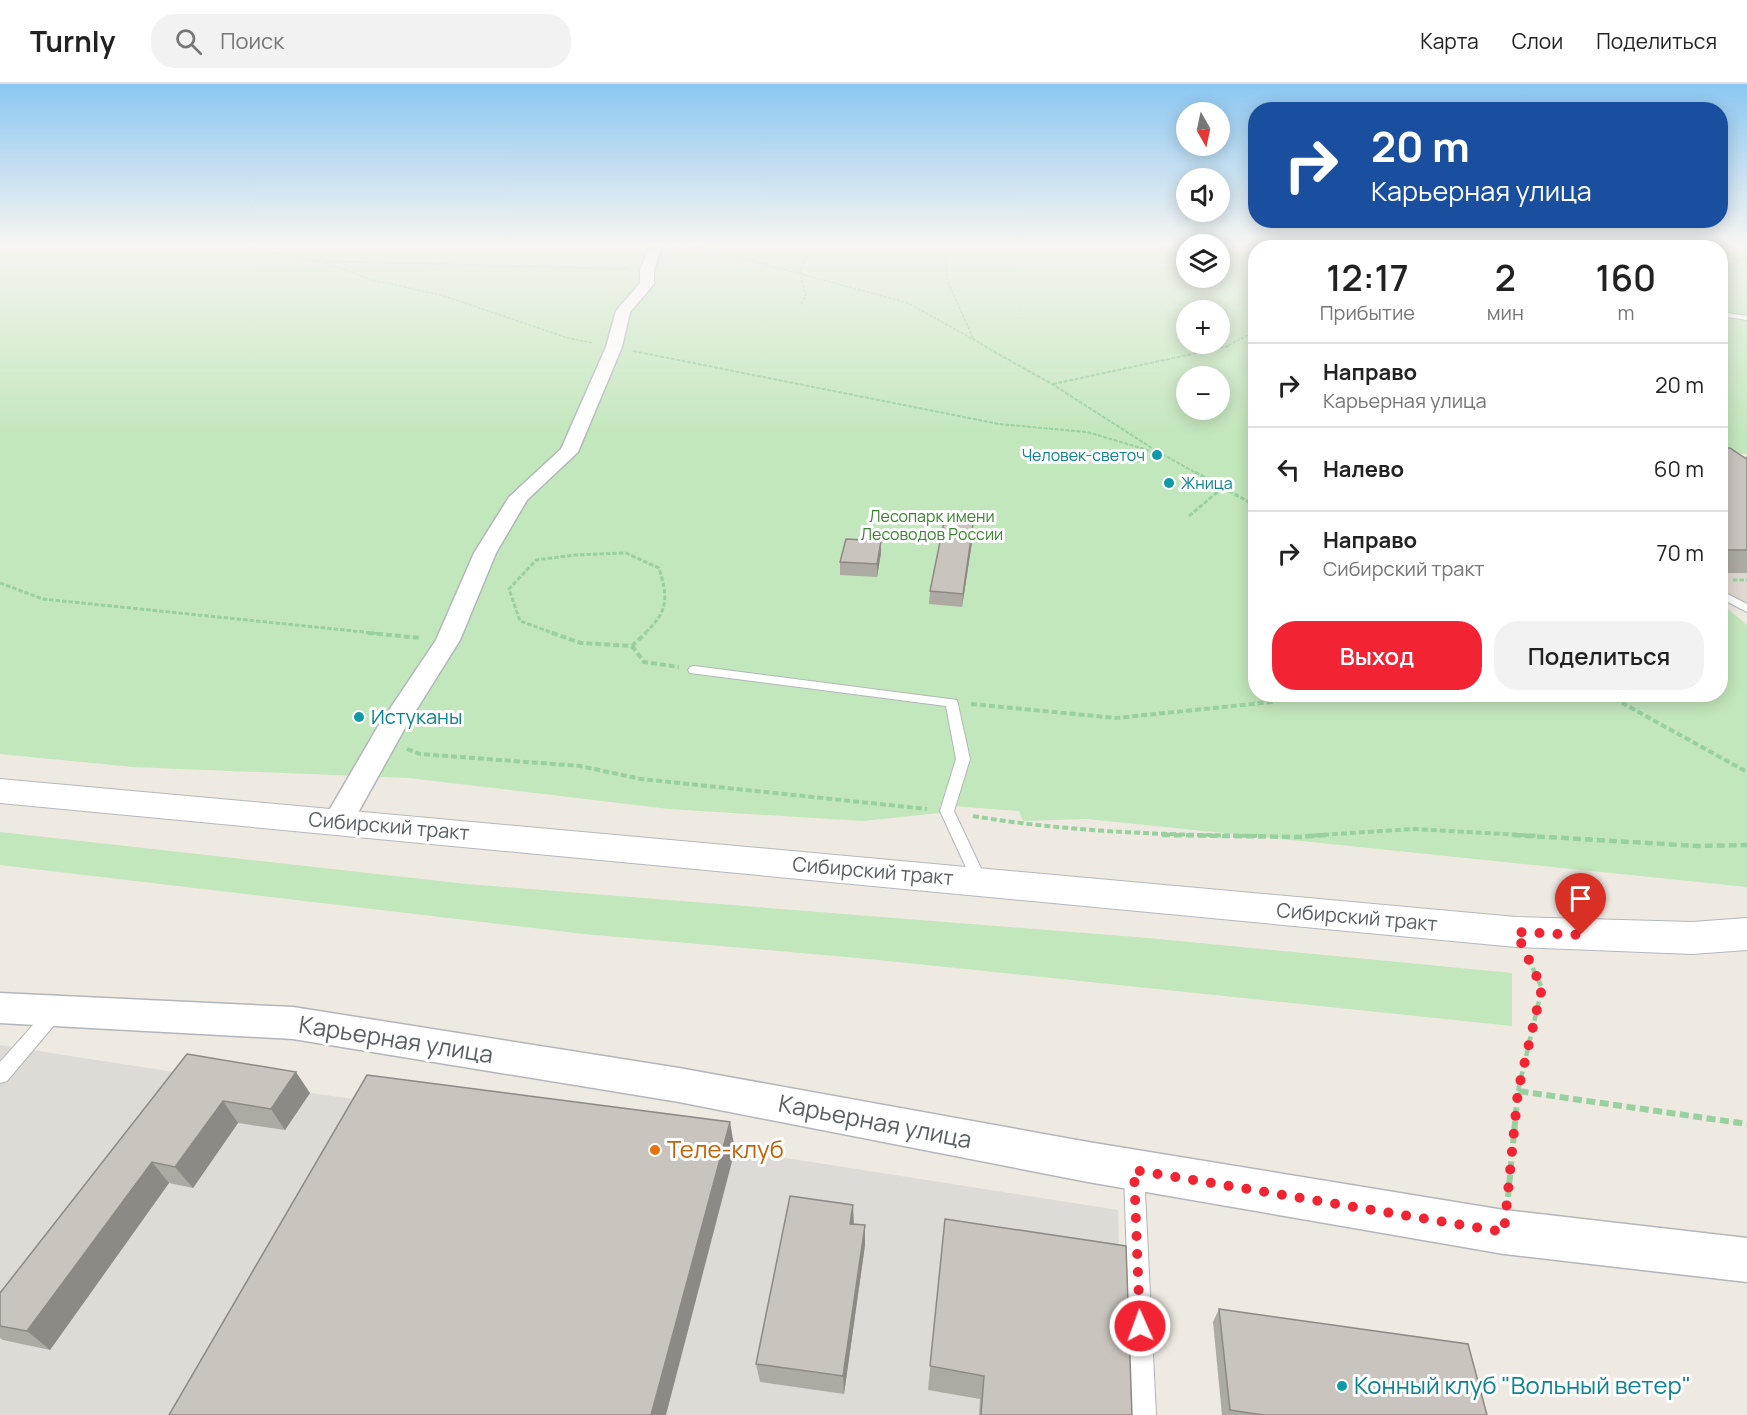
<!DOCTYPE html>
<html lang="ru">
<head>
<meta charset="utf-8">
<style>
  :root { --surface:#fff; --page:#f2f2f2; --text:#222; --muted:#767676; --line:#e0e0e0; --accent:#f22333 }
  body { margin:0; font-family:Manrope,sans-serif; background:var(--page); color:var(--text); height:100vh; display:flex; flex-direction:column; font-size:22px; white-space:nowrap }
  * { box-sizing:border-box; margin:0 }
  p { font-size:20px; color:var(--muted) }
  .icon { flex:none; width:33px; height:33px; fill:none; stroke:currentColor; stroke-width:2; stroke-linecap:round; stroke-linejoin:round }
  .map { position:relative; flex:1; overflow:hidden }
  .drawer { position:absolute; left:1248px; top:156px; width:480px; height:462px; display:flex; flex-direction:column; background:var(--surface); border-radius:24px; box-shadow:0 3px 15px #0003 }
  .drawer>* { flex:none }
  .banner { position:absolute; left:1248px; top:18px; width:480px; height:126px; border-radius:24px; box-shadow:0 3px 15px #0003; background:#1a4fa0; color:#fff; overflow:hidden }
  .needle { width:39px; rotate:171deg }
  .tools { position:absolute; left:1176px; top:18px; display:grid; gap:12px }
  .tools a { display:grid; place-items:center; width:54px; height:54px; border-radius:50%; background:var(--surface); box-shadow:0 3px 15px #0003; font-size:30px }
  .pin { position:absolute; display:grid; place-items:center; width:51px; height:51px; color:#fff; margin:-62px -26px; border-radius:50% 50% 50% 0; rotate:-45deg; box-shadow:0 0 6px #0007 }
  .pin .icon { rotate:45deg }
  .me { position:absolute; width:66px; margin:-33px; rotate:358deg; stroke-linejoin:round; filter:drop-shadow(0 0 4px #0008) }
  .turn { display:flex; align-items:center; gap:21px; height:126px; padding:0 24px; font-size:27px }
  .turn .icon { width:78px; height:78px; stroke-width:2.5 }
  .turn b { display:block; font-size:42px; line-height:51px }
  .eta { display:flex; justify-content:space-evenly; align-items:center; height:102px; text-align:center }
  .eta b { font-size:36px; font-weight:600; line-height:42px }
  .button { display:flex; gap:12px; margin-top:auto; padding:12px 24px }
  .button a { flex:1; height:69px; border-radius:24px; background:var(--accent); color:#fff; font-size:24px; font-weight:600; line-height:69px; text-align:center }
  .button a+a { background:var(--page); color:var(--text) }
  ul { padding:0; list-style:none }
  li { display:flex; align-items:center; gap:18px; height:84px; padding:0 24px; border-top:2px solid var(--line) }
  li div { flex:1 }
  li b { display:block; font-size:22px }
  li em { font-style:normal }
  header { display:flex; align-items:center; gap:36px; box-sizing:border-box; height:84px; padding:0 30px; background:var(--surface); border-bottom:2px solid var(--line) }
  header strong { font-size:28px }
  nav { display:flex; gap:33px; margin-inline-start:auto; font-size:21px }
  .search { width:420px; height:54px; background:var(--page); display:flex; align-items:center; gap:15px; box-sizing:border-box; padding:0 21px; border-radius:24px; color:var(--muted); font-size:22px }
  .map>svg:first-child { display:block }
  .industrial { fill:#dedbd6 }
  .education { fill:#ded8d0 }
  .green { fill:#c3e7bc; fill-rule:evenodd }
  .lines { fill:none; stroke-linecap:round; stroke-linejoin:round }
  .lane-casing { stroke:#b2b6ba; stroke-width:2 }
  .street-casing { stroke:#b2b6ba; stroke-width:3 }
  .secondary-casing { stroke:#b3b8bd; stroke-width:2 }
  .path-far5 { stroke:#99d0a0; stroke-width:1.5; stroke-dasharray:3 1.5; stroke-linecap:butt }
  .path-far4 { stroke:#99d0a0; stroke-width:2; stroke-dasharray:4 1.5; stroke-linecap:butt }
  .path-far3 { stroke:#99d0a0; stroke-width:3; stroke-dasharray:4.5 2; stroke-linecap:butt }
  .path-far2 { stroke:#99d0a0; stroke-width:4; stroke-dasharray:6 3; stroke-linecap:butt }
  .path-far1 { stroke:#99d0a0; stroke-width:4.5; stroke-dasharray:8 4; stroke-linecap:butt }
  .path { stroke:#99d0a0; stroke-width:6; stroke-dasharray:9 4.5; stroke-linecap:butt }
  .lane { fill:#fff; fill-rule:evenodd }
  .street { fill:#fff; fill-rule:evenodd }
  .secondary { fill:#fff; fill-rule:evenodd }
  .wall { fill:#ada9a3 }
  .shaded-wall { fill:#8d8985 }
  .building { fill:#c9c4be; stroke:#8d8985; stroke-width:1.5 }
  .route { stroke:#f22333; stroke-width:10; stroke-dasharray:0 18 }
  .culture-dot { fill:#0f9aa8; stroke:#fff; stroke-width:2 }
  .food-dot { fill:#e8710a; stroke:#fff; stroke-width:2 }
  .labels { text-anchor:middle; stroke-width:6; stroke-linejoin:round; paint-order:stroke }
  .far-culture-label { font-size:16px; fill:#0d838f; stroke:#fff; text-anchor:end }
  .far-park-label { font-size:16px; fill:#39852f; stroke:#fff }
  .culture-label { font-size:20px; fill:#0d838f; stroke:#fff; text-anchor:start }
  .street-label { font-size:20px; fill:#5a5f63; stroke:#fff }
  .near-street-label { font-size:24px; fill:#5a5f63; stroke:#fff }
  .near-food-label { font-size:24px; fill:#c56008; stroke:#fff; text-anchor:start }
  .near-culture-label { font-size:24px; fill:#0d838f; stroke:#fff; text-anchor:start }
</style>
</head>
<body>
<header>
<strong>Turnly</strong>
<div class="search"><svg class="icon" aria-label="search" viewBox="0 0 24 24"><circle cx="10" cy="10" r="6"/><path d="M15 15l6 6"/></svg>Поиск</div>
<nav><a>Карта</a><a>Слои</a><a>Поделиться</a></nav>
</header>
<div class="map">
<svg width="1747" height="1331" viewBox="0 0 1747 1331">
  <rect width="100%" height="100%" fill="#eee9e1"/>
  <!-- industrial -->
  <path class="industrial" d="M0,961L310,1009L735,1066L1118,1126L1122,1331H0Z"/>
  <!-- education -->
  <path class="education" d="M1720,372H1747V529L1721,507Z"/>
  <!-- green -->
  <path class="green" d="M0,162H1186V194H1220V162H1747V370H1721L1720,164H1256V610H1720L1721,519L1747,541V803L1087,735L1023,737L1019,727L940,721V729L863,737L669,725L409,694L133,683L0,670ZM1186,226H1220V260H1186ZM1186,292H1220V326H1186Z
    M0,748L467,800L1148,854L1512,889V942L869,875L584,850L0,781Z"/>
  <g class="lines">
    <defs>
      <path id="lane" d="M1720,228L1747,232V236L1720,232Z
        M1720,506L1747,520V528L1720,514Z
        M694,582L957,616L970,675L954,727L987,797L984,801H974L940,727L956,675L946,622L690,589L688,586L690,583Z
        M55,921L61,923L64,928L61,933L7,997L0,999V978L49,923Z
        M1134,1079L1141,1081L1144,1088L1156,1331H1132L1124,1088L1127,1081Z"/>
      <path id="street" d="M650,162H662L654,186V200L630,228L622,263L578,368L527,416L496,469L460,556L405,644L349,745L338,748L327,745L323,737L377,644L436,556L474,469L509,413L561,365L606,263L616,227L640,199V186Z
        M0,909L293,923L679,984L1088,1058L1504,1126L1747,1154V1198L1504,1170L1088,1098L679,1018L293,955L0,939Z"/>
      <path id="secondary" d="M0,695L1516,833L1692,838L1747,834V866L1692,870L1516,863L0,719Z"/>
    </defs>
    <!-- lane casing -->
    <use href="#lane" class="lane-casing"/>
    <!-- street casing -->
    <use href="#street" class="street-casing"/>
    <!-- secondary casing -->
    <use href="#secondary" class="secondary-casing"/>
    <!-- path-far5 -->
    <path class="path-far5" d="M233,162L319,177L626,185
      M331,162L319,177L373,196L444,212L568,254L593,259
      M697,162L908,219L987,263
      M945,162L947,196L973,254
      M251,164L266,162
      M673,164L698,163
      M1720,186L1747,173
      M801,220L806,211C797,186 798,180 818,162
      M1225,263L1256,247"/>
    <!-- path-far4 -->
    <path class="path-far4" d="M984,262L1052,300L1155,366
      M633,267L999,340L1087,348L1161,370
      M1053,300L1229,262
      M1162,370L1198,390"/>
    <!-- path-far3 -->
    <path class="path-far3" d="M1195,388L1256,422
      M1189,432L1221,405
      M1733,496H1747
      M0,499L43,515L383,550
      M556,550L520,537L509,505L536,476L575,471L626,469L659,484C668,514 669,527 644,550"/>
    <!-- path-far2 -->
    <path class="path-far2" d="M368,549L421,554
      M552,549L581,559L632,562L646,549
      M632,562L644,578L679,583
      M1606,610L1747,688
      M971,620L1116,634L1272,618L1298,610
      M407,665L420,670L580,682L641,695L927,725
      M973,732C1068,748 1165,751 1262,752
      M1305,752L1413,745L1538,752"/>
    <!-- path-far1 -->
    <path class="path-far1" d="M1162,751L1297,753L1326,751
      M1513,751L1698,762L1747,761
      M1518,1007L1542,904L1529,876
      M1518,1008H1527"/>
    <!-- path -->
    <path class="path" d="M1508,1113L1518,1007L1747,1040"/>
    <!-- lane -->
    <use href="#lane" class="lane"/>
    <!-- street -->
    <use href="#street" class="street"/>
    <!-- secondary -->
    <use href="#secondary" class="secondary"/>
  </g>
  <!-- wall -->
  <path class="wall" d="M1720,364L1745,374H1747V489H1720Z
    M973,452L962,523L929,520L930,507Z
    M881,469L877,493L840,491V478Z
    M187,970L310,1009L285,1046L238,1039L193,1104L169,1099L50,1266L3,1256L0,1254V1209Z
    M945,1135L1132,1331H979L980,1315L928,1306Z
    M854,1140L865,1161L844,1310L760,1298L756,1280Z
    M1219,1225L1487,1331H1222L1213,1238Z"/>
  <!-- shaded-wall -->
  <path class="shaded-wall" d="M973,440V452L962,523L963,510Z
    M881,457V469L877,493V480Z
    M296,988L310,1009L285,1046L271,1025Z
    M223,1017L238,1039L193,1104L175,1083Z
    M730,1038L735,1066L666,1331H651Z
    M152,1078L169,1099L50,1266L27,1247Z
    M853,1121L854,1141L850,1140Z
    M865,1141V1161L844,1310L843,1292Z"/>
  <!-- building -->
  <path class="building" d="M1720,364H1730L1745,374H1747V466H1728L1720,459Z
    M944,438L973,440L963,510L930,507Z
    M846,455L881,457L877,480L840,478Z
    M187,970L296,988L271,1025L223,1017L175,1083L152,1078L27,1247L0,1242V1209Z
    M367,991L730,1038L651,1331H169Z
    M790,1112L853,1121L850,1140L865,1141L843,1292L756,1280Z
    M945,1135L1126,1162L1132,1331H981L984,1292L930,1282Z
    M1219,1225L1468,1260L1487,1331H1263L1230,1326Z"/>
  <!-- sky -->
  <linearGradient id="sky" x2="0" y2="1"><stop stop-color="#8bc7f1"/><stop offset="0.46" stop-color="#f7f5f2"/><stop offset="1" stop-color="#f7f5f2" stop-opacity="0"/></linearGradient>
  <rect width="1747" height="349" fill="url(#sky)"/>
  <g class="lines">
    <!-- route -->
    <path class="route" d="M1140,1242L1134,1086L1504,1148L1518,1007L1542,904L1516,848L1581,851"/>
  </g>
  <!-- markers -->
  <g class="culture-dot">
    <circle cx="1157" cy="371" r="6"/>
    <circle cx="1169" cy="399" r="6"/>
    <circle cx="359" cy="633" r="6"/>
    <circle cx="1342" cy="1302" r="6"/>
  </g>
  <circle class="food-dot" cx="655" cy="1066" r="6"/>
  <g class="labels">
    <!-- far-culture labels -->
    <g class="far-culture-label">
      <text x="1145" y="377">Человек-светоч</text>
      <text x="1181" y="405" text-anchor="start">Жница</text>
    </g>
    <!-- far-park labels -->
    <g class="far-park-label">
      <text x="932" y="438">Лесопарк имени<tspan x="932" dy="18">Лесоводов России</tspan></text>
    </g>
    <!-- culture labels -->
    <g class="culture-label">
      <text x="371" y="640">Истуканы</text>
    </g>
    <!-- street labels -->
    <g class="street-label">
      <text transform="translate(389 742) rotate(5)" y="7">Сибирский тракт</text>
      <text transform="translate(873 787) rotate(5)" y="7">Сибирский тракт</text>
      <text transform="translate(1357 833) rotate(5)" y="7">Сибирский тракт</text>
    </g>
    <!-- near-street labels -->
    <g class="near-street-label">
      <text transform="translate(396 956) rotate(9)" y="8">Карьерная улица</text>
      <text transform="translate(875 1038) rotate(11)" y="8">Карьерная улица</text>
    </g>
    <!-- near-food labels -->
    <g class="near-food-label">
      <text x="667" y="1074">Теле-клуб</text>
    </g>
    <!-- near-culture labels -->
    <g class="near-culture-label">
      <text x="1354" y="1310">Конный клуб "Вольный ветер"</text>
    </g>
  </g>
</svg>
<div class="tools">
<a><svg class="needle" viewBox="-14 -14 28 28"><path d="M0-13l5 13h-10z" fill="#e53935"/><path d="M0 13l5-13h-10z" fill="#767676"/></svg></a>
<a><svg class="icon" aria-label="sound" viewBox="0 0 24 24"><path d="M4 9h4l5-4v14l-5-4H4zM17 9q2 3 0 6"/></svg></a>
<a><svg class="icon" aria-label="layers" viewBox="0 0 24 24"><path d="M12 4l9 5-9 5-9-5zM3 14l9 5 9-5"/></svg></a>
<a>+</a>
<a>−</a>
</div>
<div class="pin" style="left:1581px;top:851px;background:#d93025"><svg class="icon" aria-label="arrive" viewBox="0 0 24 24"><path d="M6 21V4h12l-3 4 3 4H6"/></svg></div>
<svg class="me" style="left:1140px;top:1242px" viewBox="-20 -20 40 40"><circle r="17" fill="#f22333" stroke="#fff" stroke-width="3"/><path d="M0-11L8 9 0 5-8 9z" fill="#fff"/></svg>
<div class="banner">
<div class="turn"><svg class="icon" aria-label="right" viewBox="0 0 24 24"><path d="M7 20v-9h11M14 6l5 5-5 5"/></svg><div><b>20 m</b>Карьерная улица</div></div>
</div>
<section class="drawer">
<div class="eta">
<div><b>12:17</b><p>Прибытие</p></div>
<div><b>2</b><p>мин</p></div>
<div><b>160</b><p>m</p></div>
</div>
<ul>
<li><svg class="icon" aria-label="right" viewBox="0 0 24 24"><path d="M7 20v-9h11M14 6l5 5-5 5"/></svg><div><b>Направо</b><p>Карьерная улица</p></div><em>20 m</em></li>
<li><svg class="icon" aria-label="left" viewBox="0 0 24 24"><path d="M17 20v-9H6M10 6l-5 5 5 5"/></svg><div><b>Налево</b></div><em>60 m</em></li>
<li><svg class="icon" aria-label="right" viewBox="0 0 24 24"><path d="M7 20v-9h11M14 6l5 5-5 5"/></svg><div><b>Направо</b><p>Сибирский тракт</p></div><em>70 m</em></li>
</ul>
<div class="button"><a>Выход</a><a>Поделиться</a></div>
</section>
</div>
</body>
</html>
